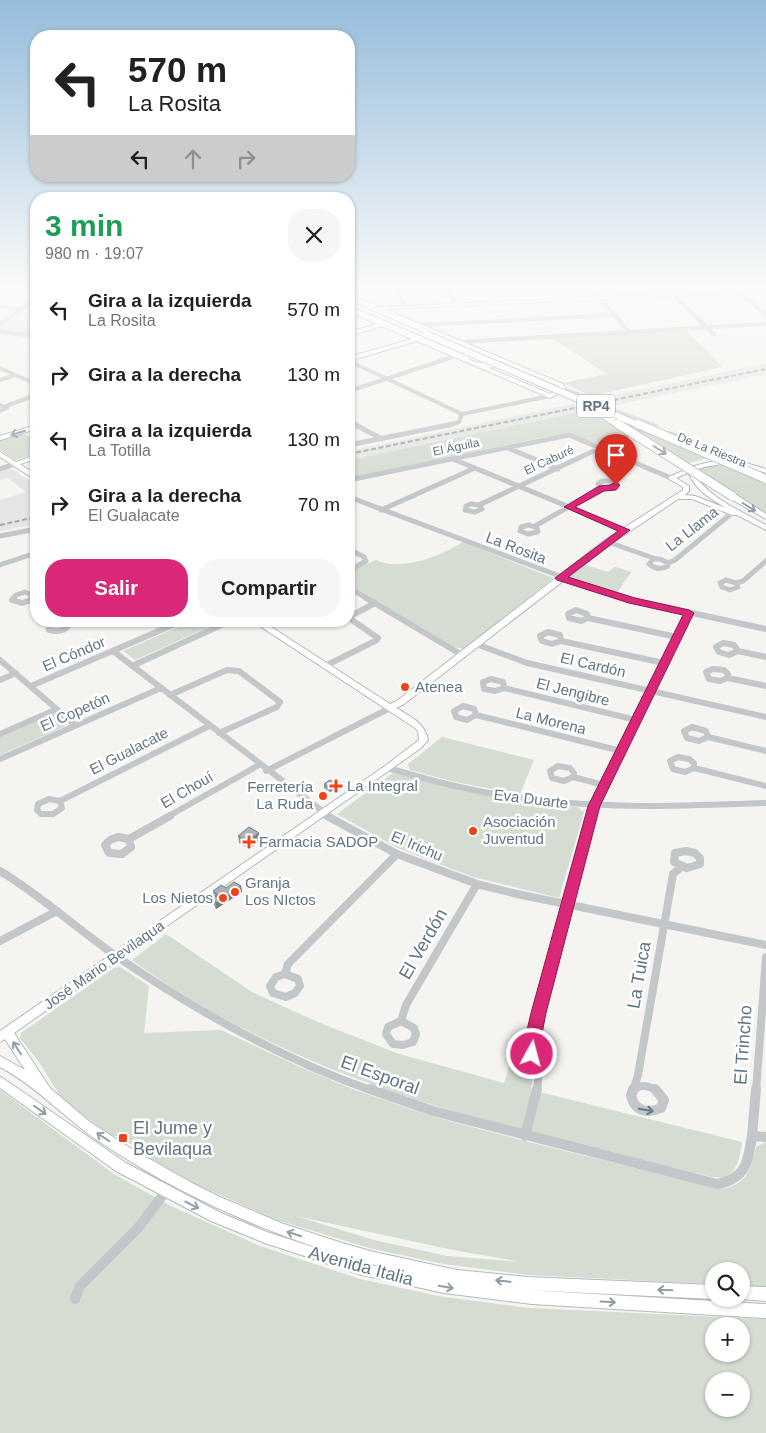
<!DOCTYPE html>
<html lang="es">
<head>
<meta charset="utf-8">
<style>
  :root { --surface:#fff; --page:#f6f6f6; --text:#202124; --muted:#757577; --accent:#db2777 }
  body { margin:0; font-family:Helvetica,sans-serif; background:var(--page); color:var(--text); height:100vh; display:flex; flex-direction:column; font-size:19px; white-space:nowrap }
  * { box-sizing:border-box; margin:0 }
  p { font-size:16px; color:var(--muted) }
  .icon { flex:none; width:28px; height:28px; fill:none; stroke:currentColor; stroke-width:2; stroke-linecap:round; stroke-linejoin:round }
  .map { position:relative; flex:1; overflow:hidden }
  .side { position:absolute; left:30px; top:192px; width:325px; height:435px; display:flex; flex-direction:column; background:var(--surface); border-radius:20px; box-shadow:0 1px 4px #0004 }
  .side>* { flex:none }
  .guide { position:absolute; left:30px; top:30px; width:325px; height:152px; border-radius:20px; box-shadow:0 1px 4px #0004; background:#fff; color:var(--text); overflow:hidden }
  .buttons { position:absolute; left:705px; top:1262px; display:grid; gap:10px }
  .buttons a { display:grid; place-items:center; width:45px; height:45px; border-radius:50%; background:var(--surface); box-shadow:0 1px 4px #0004; font-size:25px }
  .pin { position:absolute; display:grid; place-items:center; width:42px; height:42px; color:#fff; margin:-51px -21px; border-radius:50% 50% 50% 0; rotate:-45deg; box-shadow:0 0 5px #0007 }
  .pin .icon { rotate:45deg }
  .me { position:absolute; width:55px; margin:-28px; rotate:7deg; stroke-linejoin:round; filter:drop-shadow(0 0 4px #0008) }
  .turn { display:flex; align-items:center; gap:18px; height:105px; padding:0 15px; font-size:22px }
  .turn .icon { width:65px; height:65px; stroke-width:2.5 }
  .turn b { display:block; font-size:35px; line-height:42px }
  .lanes { display:flex; align-items:center; height:48px; padding:0 15px; background:#0003; justify-content:center; gap:25px; direction:ltr }
  .lanes .off { opacity:.35 }
  .round { display:grid; place-items:center; flex:none; width:52px; height:52px; border-radius:20px; background:var(--page) }
  .overview { display:flex; align-items:center; justify-content:space-between; height:85px; padding:0 15px }
  h1 { font-size:30px; font-weight:700; line-height:38px; color:#1e9e55 }
  .primary-button { display:flex; gap:10px; margin-top:auto; padding:10px 15px }
  .primary-button a { flex:1; height:58px; border-radius:20px; background:var(--accent); color:#fff; font-size:20px; font-weight:700; line-height:58px; text-align:center }
  .primary-button a+a { background:var(--page); color:var(--text) }
  ul { padding:0; list-style:none }
  li { display:flex; align-items:center; gap:15px; height:65px; padding:0 15px }
  li div { flex:1 }
  li b { display:block; font-size:19px }
  li em { font-style:normal }
  .map>svg:first-child { display:block }
  .built { fill:#e5e6e3 }
  .green { fill:#d5dcd1; fill-rule:evenodd }
  .lines { fill:none; stroke-linecap:round; stroke-linejoin:round }
  .secondary-casing { stroke:#b3b9bd; stroke-width:2 }
  .primary-casing { stroke:#b6babe; stroke-width:2 }
  .street-far4 { stroke:#c3c7ca; stroke-width:4 }
  .street-far3 { stroke:#c3c7ca; stroke-width:5 }
  .street-far2 { stroke:#c3c7ca; stroke-width:6 }
  .street-far1 { stroke:#c3c7ca; stroke-width:8 }
  .street { stroke:#c3c7ca; stroke-width:10 }
  .secondary { fill:#fff; fill-rule:evenodd }
  .primary { fill:#fff; fill-rule:evenodd }
  .rail { stroke:#a1a8ad; stroke-width:2; stroke-dasharray:5 2.5; stroke-linecap:butt }
  .primary-bridge-far1-casing { stroke:#b6babe; stroke-width:8; stroke-linecap:butt }
  .primary-bridge-casing { stroke:#b6babe; stroke-width:10; stroke-linecap:butt }
  .primary-bridge-far1 { stroke:#fff; stroke-width:6 }
  .primary-bridge { stroke:#fff; stroke-width:8 }
  .wall { fill:#929a9e }
  .shaded-wall { fill:#777d81 }
  .building { fill:#aab3b8; stroke:#777d81 }
  .oneway { stroke:#909ea8 }
  .oneway2 { stroke:#667987 }
  .route { fill:#db2777; stroke:#8e194d }
  .poi-dot { fill:#ee4316; stroke:#fff; stroke-width:2 }
  .labels { text-anchor:middle; stroke-width:5; stroke-linejoin:round; paint-order:stroke }
  .far-street-label { font-size:12px; fill:#617583; stroke:#fff }
  .shield { fill:#fff; stroke:#909ea8; stroke-width:1 }
  .shield-label { font-size:14px; font-weight:bold; fill:#617583 }
  .street-label { font-size:15px; fill:#617583; stroke:#fff }
  .poi-label { font-size:15px; fill:#617583; stroke:#fff; text-anchor:start }
  .near-street-label { font-size:18px; fill:#617583; stroke:#fff }
  .near-poi-label { font-size:18px; fill:#617583; stroke:#fff; text-anchor:start }
</style>
</head>
<body>
<div class="map">
<svg width="766" height="1433" viewBox="0 0 766 1433">
  <rect width="100%" height="100%" fill="#f5f4f0"/>
  <!-- built -->
  <path class="built" d="M22,311L36,312V334L0,330V326L9,322Z
    M766,363V374L349,460V451Z
    M5,469H12L36,485V524L0,531V500L26,492L8,478L0,480V470Z"/>
  <!-- green -->
  <path class="green" d="M686,330L722,367L595,395H589L563,383L607,374L552,338Z
    M609,406L661,426L633,428L603,444L594,443L564,433L349,478V460Z
    M645,430L709,458L689,463L639,432Z
    M23,433L36,441V454L15,460L0,450V440Z
    M716,462L766,480V514L697,471L698,468Z
    M463,542L553,578L464,649L454,647L349,585V572L376,560C401,572 441,556 463,542Z
    M582,564L608,572L615,567L632,572L625,580L616,595L573,581L567,575Z
    M192,621H222L135,660L123,651Z
    M55,713L67,723L64,727L0,755V737Z
    M442,737L534,760L520,794L455,782L410,770L408,764Z
    M393,773C454,789 514,803 577,807L584,812L559,898L473,877L398,848L337,814Z
    M166,934L252,992L320,1023L399,1054L504,1083L514,1050C533,1055 533,1074 531,1090L742,1142C741,1152 737,1175 724,1177C720,1178 715,1177 712,1177C507,1128 305,1086 132,960Z
    M120,967L149,986L144,1033L221,1030L300,1067L355,1090L431,1116L525,1141L719,1189C747,1186 750,1171 756,1147L766,1142V1287L741,1286V1271H714V1284L529,1275L443,1264L369,1248L274,1219L189,1181L153,1162L146,1153L117,1136H111L62,1099L39,1062L20,1038L21,1033L114,968ZM296,1216L448,1249L521,1262L447,1256L374,1240Z
    M0,1090L114,1174L171,1206L260,1246L360,1279L438,1296L529,1308L766,1319V1433H0ZM714,1326H741V1354H714ZM714,1381H741V1409H714Z"/>
  <g class="lines">
    <defs>
      <path id="secondary" d="M766,290V292L385,309L563,384L566,389L565,390L550,398L417,341L349,361V357L412,339L382,326L349,336V332L377,324L349,312V308L550,394L560,388L559,386L349,298V295L380,307Z
        M36,425V429L0,440V436Z
        M0,452L16,462L36,455V459L20,464L36,475V480L0,457Z
        M718,460L739,461L766,469V473C740,465 725,460 698,469L695,474C706,497 745,513 766,525V530L737,515H732L692,499H678L611,544L404,704L396,708C411,717 424,722 428,740L421,748L14,1033L50,1088L90,1122L127,1146L190,1182L220,1197L281,1223L342,1243L374,1252L457,1270L527,1277L714,1285V1299L526,1290L766,1304V1318L532,1304L444,1293L362,1275L265,1243L211,1221L116,1171L0,1088V1077L4,1079L126,1163L221,1213L267,1232L362,1263L398,1271C294,1245 193,1204 103,1144C67,1121 38,1087 0,1067V1056L25,1070L5,1039L0,1042V1031L385,766L419,740L418,731L415,728L252,621H262L390,704L398,700L605,540L683,490V487L669,479V477L694,466ZM690,472L689,474C696,490 711,499 726,508L695,496L685,495L689,491V486L676,478Z
        M741,1286L766,1287V1301L739,1299H741Z"/>
      <path id="primary" d="M349,296L439,335L440,336L435,337L349,300Z
        M349,306L467,356L470,360L465,361L463,358L349,310Z
        M490,358H494L499,361L498,366L490,368L471,364L474,362L493,364L489,359Z
        M729,494H735L766,514V519L729,498Z"/>
    </defs>
    <!-- secondary casing -->
    <use href="#secondary" class="secondary-casing"/>
    <!-- primary casing -->
    <use href="#primary" class="primary-casing"/>
    <!-- street-far4 -->
    <path class="street-far4" d="M397,287L405,307
      M446,287L456,305
      M591,287L629,332
      M665,287L714,334
      M733,287L766,315
      M0,289L3,287
      M0,307L22,309
      M0,324L36,299
      M419,325L616,315
      M0,332L36,336
      M459,342L766,324
      M349,361L462,414
      M0,368L36,384
      M0,380L15,375
      M563,389L582,396
      M349,391L456,356
      M0,405L7,408L0,411
      M6,406L36,395
      M462,414L550,396
      M349,422L356,426
      M447,426L459,422L462,414"/>
    <!-- street-far3 -->
    <path class="street-far3" d="M354,424L382,439
      M670,434L747,464
      M349,445L453,424
      M508,448L558,469
      M453,459L625,530
      M0,469L15,464
      M349,480L569,435L671,478
      M602,481H611L615,486L604,488L598,484Z
      M349,497L602,592L627,599
      M471,504L479,505L482,509L475,512L465,510L466,506Z
      M479,505L636,431L649,429
      M381,510L475,468
      M529,525L537,528L538,532L528,534L520,531L521,527Z
      M535,526L602,488
      M0,536L36,529
      M608,542L656,559
      M349,549L364,557L366,561L349,571
      M653,559H660L668,563V566C661,570 655,569 649,564Z
      M668,563L675,560L732,513
      M0,565L36,553
      M726,580L736,583L738,587L730,590L722,587L720,583Z
      M736,583L743,581L766,561
      M349,588L368,599
      M13,599L16,595L25,592L32,595L31,599"/>
    <!-- street-far2 -->
    <path class="street-far2" d="M14,598L12,600L22,603L31,600V598
      M366,598L462,655
      M623,598L766,629
      M576,610L587,614L588,618L581,621L569,618L568,614Z
      M349,617L375,603
      M588,618L677,637
      M55,621L49,624V630C57,632 64,632 69,625L65,621
      M548,632L560,635L561,641L552,644L542,641L540,636Z
      M561,641L664,663
      M723,643L734,645L738,651L729,655L719,652L716,647Z
      M476,644L527,663L766,717
      M113,651L330,817
      M738,651L766,657
      M0,660L75,725
      M132,666L230,621
      M325,666L377,640L378,638L349,618
      M713,669L724,670L728,674V678L720,681L709,679L706,672Z
      M728,678L766,686
      M491,679L503,682L504,688L495,691L484,689L483,682Z
      M0,680L16,673
      M31,686L182,621
      M504,688L636,720
      M170,695L227,670L239,671L280,702L277,707L219,733
      M463,706L474,709L476,715L467,720L456,717L454,711Z
      M476,715L621,751
      M692,727L706,731L708,737L699,741L687,738L684,731Z
      M0,734L57,709
      M708,737L766,751
      M678,757L689,759L694,763V768L685,772L673,769L670,761Z
      M0,759L161,688
      M558,766L570,768L574,773L573,777L564,781L552,778L550,771Z
      M388,768C435,782 481,794 529,799C608,809 687,806 766,803
      M694,768L766,786
      M266,771L390,708
      M573,777L604,785
      M49,799L60,801L62,808L53,814H41L37,810L38,804Z
      M60,801L209,726
      M167,817L259,765
      M591,817L594,806L689,613"/>
    <!-- street-far1 -->
    <path class="street-far1" d="M327,816L397,854L477,884L517,894L766,945
      M118,837L129,839L131,847L122,854L109,853L105,845L110,840Z
      M129,839L170,816
      M686,851L695,853L700,858V864L687,868L674,862L675,853Z
      M0,871C42,896 78,930 119,958C198,1012 282,1059 373,1091
      M0,941L57,911
      M285,974L288,964L397,854
      M285,974L298,979L300,986L295,993L286,997L273,993L270,986L276,977Z
      M401,1021L406,1005L477,884
      M401,1021L414,1028L416,1034L413,1042L403,1045L393,1044L386,1034L388,1027Z
      M537,1091L539,1071L531,1047L566,906L591,816
      M633,1091L638,1075L673,874L681,867
      M634,1091C639,1083 650,1086 657,1091
      M756,1091L766,957"/>
    <!-- street -->
    <path class="street" d="M370,1089L433,1111L717,1184C746,1179 748,1162 752,1136L766,1137
      M634,1089L631,1095C634,1111 647,1114 661,1108L664,1100L655,1089
      M632,1092L633,1089
      M525,1136L537,1089
      M752,1136L756,1089
      M75,1299L80,1286L138,1228L166,1191"/>
    <!-- secondary -->
    <use href="#secondary" class="secondary"/>
    <!-- primary -->
    <use href="#primary" class="primary"/>
    <!-- rail -->
    <path class="rail" d="M349,454L766,369
      M0,525L36,517"/>
    <defs>
      <path id="primary-bridge-far1" d="M426,334L641,426
        M603,415L620,426"/>
      <path id="primary-bridge" d="M618,424L732,496
        M638,424L766,479"/>
    </defs>
    <!-- primary-bridge-far1 casing -->
    <use href="#primary-bridge-far1" class="primary-bridge-far1-casing"/>
    <!-- primary-bridge casing -->
    <use href="#primary-bridge" class="primary-bridge-casing"/>
    <!-- primary-bridge-far1 -->
    <use href="#primary-bridge-far1" class="primary-bridge-far1"/>
    <!-- primary-bridge -->
    <use href="#primary-bridge" class="primary-bridge"/>
  </g>
  <!-- wall -->
  <path class="wall" d="M324,784L337,788L330,792L324,788Z
    M238,836L260,841L249,849L239,843Z
    M241,886L242,892L216,909L214,905L213,899L215,898L214,897L213,891Z"/>
  <!-- shaded-wall -->
  <path class="shaded-wall" d="M337,785V788L330,792V789Z
    M259,833L260,841L249,849L248,841Z
    M241,886L242,892L216,909V903Z"/>
  <!-- building -->
  <path class="building" d="M330,780L337,785L330,789L324,784Z
    M249,827L259,833L248,841L238,836Z
    M234,882L241,886L216,903L213,899L218,895L213,891L221,885L226,888Z"/>
  <!-- one-way arrows -->
  <defs><path id="oneway-shaft" d="M-6 0H5M1.5-3L5.5 0L1.5 3" fill="none" stroke-width="1.6" stroke-linecap="round" stroke-linejoin="round" transform="scale(1.25)"/></defs>
  <g class="oneway">
    <use href="#oneway-shaft" transform="translate(18 433) rotate(163)"/>
    <use href="#oneway-shaft" transform="translate(660 450) rotate(32)"/>
    <use href="#oneway-shaft" transform="translate(749 507) rotate(32)"/>
    <use href="#oneway-shaft" transform="translate(17 1048) rotate(-123)"/>
    <use href="#oneway-shaft" transform="translate(40 1110) rotate(35)"/>
    <use href="#oneway-shaft" transform="translate(103 1137) rotate(-146)"/>
    <use href="#oneway-shaft" transform="translate(192 1205) rotate(27)"/>
    <use href="#oneway-shaft" transform="translate(294 1234) rotate(-162)"/>
    <use href="#oneway-shaft" transform="translate(503 1281) rotate(-173)"/>
    <use href="#oneway-shaft" transform="translate(446 1287) rotate(9)"/>
    <use href="#oneway-shaft" transform="translate(665 1290) rotate(-178)"/>
    <use href="#oneway-shaft" transform="translate(608 1302) rotate(3)"/>
  </g>
  <use class="oneway2" href="#oneway-shaft" transform="translate(646 1110) rotate(10)"/>
  <!-- sky -->
  <linearGradient id="sky" x2="0" y2="1"><stop stop-color="#95bcdc"/><stop offset="0.59" stop-color="#fafaf8"/><stop offset="1" stop-color="#fafaf8" stop-opacity="0"/></linearGradient>
  <rect width="766" height="487" fill="url(#sky)"/>
  <!-- route -->
  <path class="route" d="M616,482L620,485L616,490L604,491L575,507L630,530L568,577L635,598L689,610L694,613L600,806L546,1013L537,1059L532,1060L526,1059L523,1048L531,1013L588,806L683,615L629,603L557,580L555,578L618,531L564,507L599,486L610,485Z"/>
  <!-- markers -->
  <g class="poi-dot">
    <circle cx="405" cy="687" r="5"/>
    <path d="M333.5 778.5h5v5h5v5h-5v5h-5v-5h-5v-5h5z"/>
    <circle cx="323" cy="796" r="5"/>
    <circle cx="473" cy="831" r="5"/>
    <path d="M246.5 834.5h5v5h5v5h-5v5h-5v-5h-5v-5h5z"/>
    <circle cx="235" cy="892" r="5"/>
    <circle cx="223" cy="898" r="5"/>
    <rect x="118" y="1133" width="10" height="10" rx="2.5"/>
  </g>
  <g class="labels">
    <!-- far-street labels -->
    <g class="far-street-label">
      <text transform="translate(456 447) rotate(-12)" y="4">El Águila</text>
      <text transform="translate(712 450) rotate(22)" y="4">De La Riestra</text>
      <text transform="translate(549 460) rotate(-25)" y="4">El Caburé</text>
    </g>
    <!-- shield labels -->
    <rect class="shield" x="577" y="394.5" width="38" height="23" rx="4"/>
    <g class="shield-label">
      <text x="596" y="411">RP4</text>
    </g>
    <!-- street labels -->
    <g class="street-label">
      <text transform="translate(692 529) rotate(-38)" y="5">La Llama</text>
      <text transform="translate(516 548) rotate(21)" y="5">La Rosita</text>
      <text transform="translate(74 654) rotate(-23)" y="5">El Cóndor</text>
      <text transform="translate(593 665) rotate(13)" y="5">El Cardón</text>
      <text transform="translate(573 692) rotate(14)" y="5">El Jengibre</text>
      <text transform="translate(75 712) rotate(-24)" y="5">El Copetón</text>
      <text transform="translate(551 721) rotate(14)" y="5">La Morena</text>
      <text transform="translate(129 751) rotate(-27)" y="5">El Gualacate</text>
      <text transform="translate(187 790) rotate(-30)" y="5">El Chouí</text>
      <text transform="translate(531 799) rotate(7)" y="5">Eva Duarte</text>
      <text transform="translate(417 846) rotate(23)" y="5">El Irichu</text>
      <text transform="translate(104 965) rotate(-35)" y="5">José Mario Bevilaqua</text>
    </g>
    <!-- poi labels -->
    <g class="poi-label">
      <text x="415" y="692">Atenea</text>
      <text x="347" y="791">La Integral</text>
      <text x="313" y="792" text-anchor="end">Ferretería<tspan x="313" dy="17">La Ruda</tspan></text>
      <text x="483" y="827">Asociación<tspan x="483" dy="17">Juventud</tspan></text>
      <text x="259" y="847">Farmacia SADOP</text>
      <text x="245" y="888">Granja<tspan x="245" dy="17">Los NIctos</tspan></text>
      <text x="213" y="903" text-anchor="end">Los Nietos</text>
    </g>
    <!-- near-street labels -->
    <g class="near-street-label">
      <text transform="translate(423 944) rotate(-60)" y="6">El Verdón</text>
      <text transform="translate(639 975) rotate(-80)" y="6">La Tuica</text>
      <text transform="translate(743 1045) rotate(-86)" y="6">El Trincho</text>
      <text transform="translate(380 1075) rotate(20)" y="6">El Esporal</text>
      <text transform="translate(361 1266) rotate(15)" y="6">Avenida Italia</text>
    </g>
    <!-- near-poi labels -->
    <g class="near-poi-label">
      <text x="133" y="1134">El Jume y<tspan x="133" dy="21">Bevilaqua</tspan></text>
    </g>
  </g>
</svg>
<div class="buttons">
<a><svg class="icon" aria-label="search" viewBox="0 0 24 24"><circle cx="10" cy="10" r="6"/><path d="M15 15l6 6"/></svg></a>
<a>+</a>
<a>−</a>
</div>
<div class="pin" style="left:616px;top:485px;background:#d93025"><svg class="icon" aria-label="arrive" viewBox="0 0 24 24"><path d="M6 21V4h12l-3 4 3 4H6"/></svg></div>
<svg class="me" style="left:532px;top:1054px" viewBox="-20 -20 40 40"><circle r="17" fill="#db2777" stroke="#fff" stroke-width="3"/><path d="M0-11L8 9 0 5-8 9z" fill="#fff"/></svg>
<div class="guide">
<div class="turn"><svg class="icon" aria-label="left" viewBox="0 0 24 24"><path d="M17 20v-9H6M10 6l-5 5 5 5"/></svg><div><b>570 m</b>La Rosita</div></div>
<div class="lanes"><svg class="icon" aria-label="left" viewBox="0 0 24 24"><path d="M17 20v-9H6M10 6l-5 5 5 5"/></svg><svg class="icon off" aria-label="ahead" viewBox="0 0 24 24"><path d="M12 20V5M6 11l6-6 6 6"/></svg><svg class="icon off" aria-label="right" viewBox="0 0 24 24"><path d="M7 20v-9h11M14 6l5 5-5 5"/></svg></div>
</div>
<section class="side">
<div class="overview"><div><h1>3 min</h1><p>980 m · 19:07</p></div><a class="round"><svg class="icon" aria-label="close" viewBox="0 0 24 24"><path d="M6 6l12 12M18 6L6 18"/></svg></a></div>
<ul>
<li><svg class="icon" aria-label="left" viewBox="0 0 24 24"><path d="M17 20v-9H6M10 6l-5 5 5 5"/></svg><div><b>Gira a la izquierda</b><p>La Rosita</p></div><em>570 m</em></li>
<li><svg class="icon" aria-label="right" viewBox="0 0 24 24"><path d="M7 20v-9h11M14 6l5 5-5 5"/></svg><div><b>Gira a la derecha</b></div><em>130 m</em></li>
<li><svg class="icon" aria-label="left" viewBox="0 0 24 24"><path d="M17 20v-9H6M10 6l-5 5 5 5"/></svg><div><b>Gira a la izquierda</b><p>La Totilla</p></div><em>130 m</em></li>
<li><svg class="icon" aria-label="right" viewBox="0 0 24 24"><path d="M7 20v-9h11M14 6l5 5-5 5"/></svg><div><b>Gira a la derecha</b><p>El Gualacate</p></div><em>70 m</em></li>
</ul>
<div class="primary-button"><a>Salir</a><a>Compartir</a></div>
</section>
</div>
</body>
</html>
